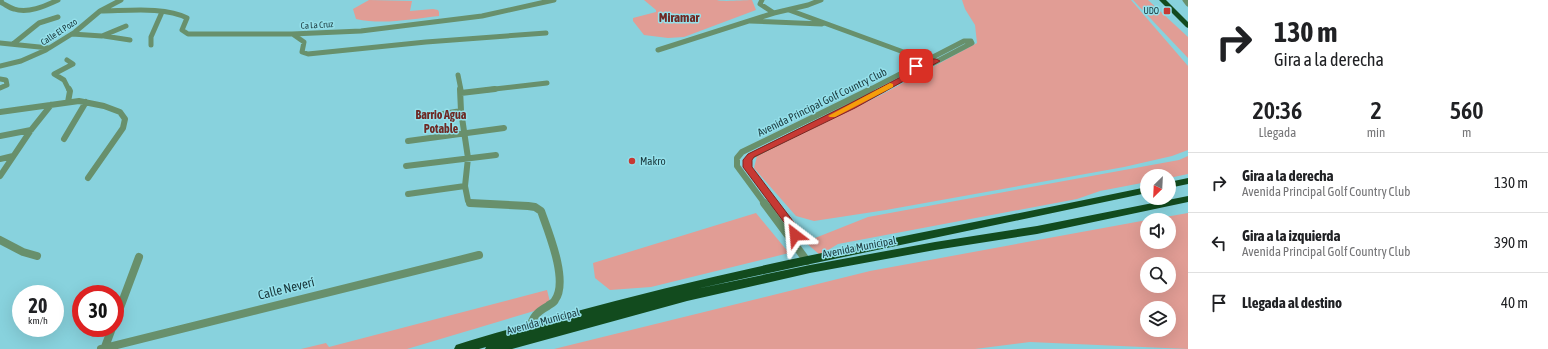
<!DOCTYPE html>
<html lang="es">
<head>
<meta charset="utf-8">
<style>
  :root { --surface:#fff; --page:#f6f6f6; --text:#202124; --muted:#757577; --line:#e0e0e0 }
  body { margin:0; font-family:"Asap Condensed",sans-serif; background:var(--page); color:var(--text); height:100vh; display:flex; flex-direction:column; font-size:15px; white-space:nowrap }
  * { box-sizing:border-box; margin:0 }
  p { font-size:13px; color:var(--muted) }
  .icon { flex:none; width:22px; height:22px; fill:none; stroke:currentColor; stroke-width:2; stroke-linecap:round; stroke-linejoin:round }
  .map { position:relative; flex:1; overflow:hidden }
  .side { display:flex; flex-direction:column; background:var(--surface); width:360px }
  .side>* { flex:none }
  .guide { background:#fff; color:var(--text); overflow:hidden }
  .needle { width:26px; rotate:204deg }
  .controls { position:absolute; left:1140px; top:169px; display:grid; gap:8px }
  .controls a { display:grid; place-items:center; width:36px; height:36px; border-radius:50%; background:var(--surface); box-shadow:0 4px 16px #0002; font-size:20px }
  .speed { position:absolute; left:12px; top:285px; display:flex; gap:8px; font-size:20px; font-weight:700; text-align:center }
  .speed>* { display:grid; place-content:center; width:52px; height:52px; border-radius:50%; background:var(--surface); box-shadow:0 4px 16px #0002; line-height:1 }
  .speed small { font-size:10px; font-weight:400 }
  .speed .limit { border:6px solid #d22; background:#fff; color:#111 }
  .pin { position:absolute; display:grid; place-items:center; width:34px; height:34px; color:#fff; margin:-17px; border-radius:8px; box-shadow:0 2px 6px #0006 }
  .me { position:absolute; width:44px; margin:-22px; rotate:331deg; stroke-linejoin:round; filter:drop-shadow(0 0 3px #0008) }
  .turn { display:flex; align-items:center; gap:14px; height:84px; padding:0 20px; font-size:18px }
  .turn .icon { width:52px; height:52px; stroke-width:2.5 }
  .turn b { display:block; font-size:28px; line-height:34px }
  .eta { display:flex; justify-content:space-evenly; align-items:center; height:68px; text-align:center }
  .eta b { font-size:24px; font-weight:600; line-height:28px }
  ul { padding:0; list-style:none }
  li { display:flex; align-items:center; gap:12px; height:60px; padding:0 20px; border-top:1px solid var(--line) }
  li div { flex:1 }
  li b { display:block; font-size:15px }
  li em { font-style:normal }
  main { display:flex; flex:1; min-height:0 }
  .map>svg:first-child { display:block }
  .green { fill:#e19d95; fill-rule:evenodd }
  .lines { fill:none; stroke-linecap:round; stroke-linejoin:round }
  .minor-far2 { stroke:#68906c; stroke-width:5 }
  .minor-far1 { stroke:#68906c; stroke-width:6 }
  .minor { stroke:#68906c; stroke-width:8 }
  .highway { fill:#124b1e; fill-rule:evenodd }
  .route { fill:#c73933; stroke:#812521 }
  .slow { fill:#f59e0b }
  .poi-dot { fill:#c73933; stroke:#95e0ea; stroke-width:1.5 }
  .labels { text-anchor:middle; stroke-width:3; stroke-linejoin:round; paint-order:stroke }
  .far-poi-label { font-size:9px; fill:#1a393d; stroke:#95e0ea; text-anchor:end }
  .far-street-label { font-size:9px; fill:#1a393d; stroke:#95e0ea }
  .street-label { font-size:11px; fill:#1a393d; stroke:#95e0ea }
  .poi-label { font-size:11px; fill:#1a393d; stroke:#95e0ea; text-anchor:start }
  .neighbourhood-label { font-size:12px; font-weight:bold; fill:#6e2924; stroke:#95e0ea }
  .far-district-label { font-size:13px; font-weight:bold; fill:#6e2924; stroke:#95e0ea }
  .near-street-label { font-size:13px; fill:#1a393d; stroke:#95e0ea }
</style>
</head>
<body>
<main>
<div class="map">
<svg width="1188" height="349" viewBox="0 0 1188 349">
  <rect width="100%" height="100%" fill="#88d2dd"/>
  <!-- green -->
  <path class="green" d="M369,0L412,1L410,11L433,9L438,10L439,12V16C412,19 383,25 356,19L353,9Z
    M644,0H717C722,2 744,0 752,0L756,10L684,37L668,38L644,35L633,21V18L656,12V10Z
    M962,0H1131L1188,66V150L1172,156L1124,167L886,210L814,221L796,216L754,168L757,156L879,96L977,43L975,25L965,9Z
    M1133,0H1148L1188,37V58Z
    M1188,156V174L1169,178V176H1147V182L1100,191L1077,199L838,244L820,255L805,242L868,217L1179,160Z
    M756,213L789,253L651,287L610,290L595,278L593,263Z
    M1188,213V349L1030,342L975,349H554L870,271L1147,220V242H1169V220H1148ZM1147,264H1169V286H1147ZM1147,308H1169V330H1147Z
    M547,290L551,306L407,349H301L326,343L329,347Z"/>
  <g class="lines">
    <!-- minor-far2 -->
    <path class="minor-far2" d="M1,0L2,3C6,5 10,8 14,9C28,14 45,6 58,0
      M762,0L760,4L774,13L808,5L821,0
      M1185,0L1188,4
      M789,10L928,61
      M100,11C125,11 165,6 187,18L182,30L188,34H292L361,31L482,16L554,0
      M750,21L822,24
      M72,34L102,36L126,26
      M294,35L304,42L302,52L308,54L426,42L546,33
      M104,36L130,40
      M0,43L49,48
      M13,44L39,23L58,17
      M151,45V37L162,12
      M658,50L774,13
      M67,60L73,64L54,74L64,80L69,90
      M0,66L21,61L46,50L75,32L100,11L121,0
      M458,75L461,90
      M0,79L6,80L7,85L0,88
      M486,90L547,83
      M869,90L964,41H971L972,43L882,90"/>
    <!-- minor-far1 -->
    <path class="minor-far1" d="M461,93L495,89
      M68,102L70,91L69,89
      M0,112L79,101L104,106L120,112L125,119L123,128L88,178
      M438,115L461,111
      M0,136L31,130
      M64,139L86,102
      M408,141L504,128
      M0,159L13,156
      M406,166L496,155
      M0,176L31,130L51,105
      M465,186L468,201L471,204H475
      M408,194L465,186L468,158L461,111L460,89
      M765,204L737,166V158L742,152L871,89
      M775,204L747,167V160L751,156L884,89"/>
    <!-- minor -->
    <path class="minor" d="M470,203L528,206L535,207L541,211C548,231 569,281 555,300C554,303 550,304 548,306C537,312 532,317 530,329
      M764,203L807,261
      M774,203L794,229L795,235L792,240
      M0,240L23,252L37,256
      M115,321L139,257
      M105,347L112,328
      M101,349L479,255"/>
    <!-- highway -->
    <path class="highway" d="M1159,0H1166L1188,22V28L1186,27Z
      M1188,178V184L1169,188V182Z
      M1147,187V193L801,266L696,289L810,265L935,242L1037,226L1188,196V202L1037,234L935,250L810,273L687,301L512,349H485L486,347L479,349H454L456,345C492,333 529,324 566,314C757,261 953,228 1147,187Z"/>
  </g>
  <!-- route -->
  <path class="route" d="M926,59H936L940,61L855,108L754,157L752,160V167L799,229L800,235L799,237H791L789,229L743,167V160L748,154L849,104L918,68L912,66Z"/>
  <!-- slow -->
  <path class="slow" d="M890,83L893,84V87L835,117H830L828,116Z"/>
  <!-- markers -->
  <g class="poi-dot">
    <rect x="1163" y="7" width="8" height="8" rx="2"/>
    <circle cx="632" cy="161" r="4"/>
  </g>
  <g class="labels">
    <!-- far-poi labels -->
    <g class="far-poi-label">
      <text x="1159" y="14">UDO</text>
    </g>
    <!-- far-street labels -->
    <g class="far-street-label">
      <text transform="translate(317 25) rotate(-3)" y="3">Ca La Cruz</text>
      <text transform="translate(59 32) rotate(-33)" y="3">Calle El Pozo</text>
    </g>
    <!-- street labels -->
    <g class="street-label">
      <text transform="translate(822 102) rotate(-26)" y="4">Avenida Principal Golf Country Club</text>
      <text transform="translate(859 247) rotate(-11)" y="4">Avenida Municipal</text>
      <text transform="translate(543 321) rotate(-15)" y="4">Avenida Municipal</text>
    </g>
    <!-- poi labels -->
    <g class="poi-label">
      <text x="640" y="165">Makro</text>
    </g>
    <!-- neighbourhood labels -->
    <g class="neighbourhood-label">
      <text x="441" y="119">Barrio Agua<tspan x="441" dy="14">Potable</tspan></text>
    </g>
    <!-- far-district labels -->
    <g class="far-district-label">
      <text x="679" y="22">Miramar</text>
    </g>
    <!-- near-street labels -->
    <g class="near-street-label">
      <text transform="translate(286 288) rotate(-14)" y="5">Calle Neverí</text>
    </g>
  </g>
</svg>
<div class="controls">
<a><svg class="needle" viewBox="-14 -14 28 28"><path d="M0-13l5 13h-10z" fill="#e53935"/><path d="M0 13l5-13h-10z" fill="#757577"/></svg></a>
<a><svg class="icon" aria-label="sound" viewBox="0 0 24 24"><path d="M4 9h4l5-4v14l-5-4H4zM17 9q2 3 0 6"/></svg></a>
<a><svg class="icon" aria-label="search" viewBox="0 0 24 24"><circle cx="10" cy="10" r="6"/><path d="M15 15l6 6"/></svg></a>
<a><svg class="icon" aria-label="layers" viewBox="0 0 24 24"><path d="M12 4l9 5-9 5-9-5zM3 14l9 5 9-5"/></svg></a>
</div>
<div class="speed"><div>20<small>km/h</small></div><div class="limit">30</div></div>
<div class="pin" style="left:916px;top:66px;background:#d93025"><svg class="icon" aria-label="arrive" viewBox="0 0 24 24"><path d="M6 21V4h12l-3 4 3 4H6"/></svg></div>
<svg class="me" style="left:795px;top:235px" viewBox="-20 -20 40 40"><path d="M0-17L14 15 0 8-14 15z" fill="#c73933" stroke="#fff" stroke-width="4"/></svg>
</div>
<section class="side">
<div class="guide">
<div class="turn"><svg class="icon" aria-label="right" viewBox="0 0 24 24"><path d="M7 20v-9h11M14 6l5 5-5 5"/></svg><div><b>130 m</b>Gira a la derecha</div></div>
</div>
<div class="eta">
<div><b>20:36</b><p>Llegada</p></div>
<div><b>2</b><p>min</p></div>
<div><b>560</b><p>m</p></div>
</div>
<ul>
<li><svg class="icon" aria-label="right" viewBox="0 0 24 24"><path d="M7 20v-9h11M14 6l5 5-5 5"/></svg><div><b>Gira a la derecha</b><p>Avenida Principal Golf Country Club</p></div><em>130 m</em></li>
<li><svg class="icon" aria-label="left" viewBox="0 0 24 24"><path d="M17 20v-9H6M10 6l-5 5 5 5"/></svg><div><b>Gira a la izquierda</b><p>Avenida Principal Golf Country Club</p></div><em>390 m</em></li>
<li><svg class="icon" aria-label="arrive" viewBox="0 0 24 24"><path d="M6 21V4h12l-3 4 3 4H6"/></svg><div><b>Llegada al destino</b></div><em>40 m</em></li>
</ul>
</section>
</main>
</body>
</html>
